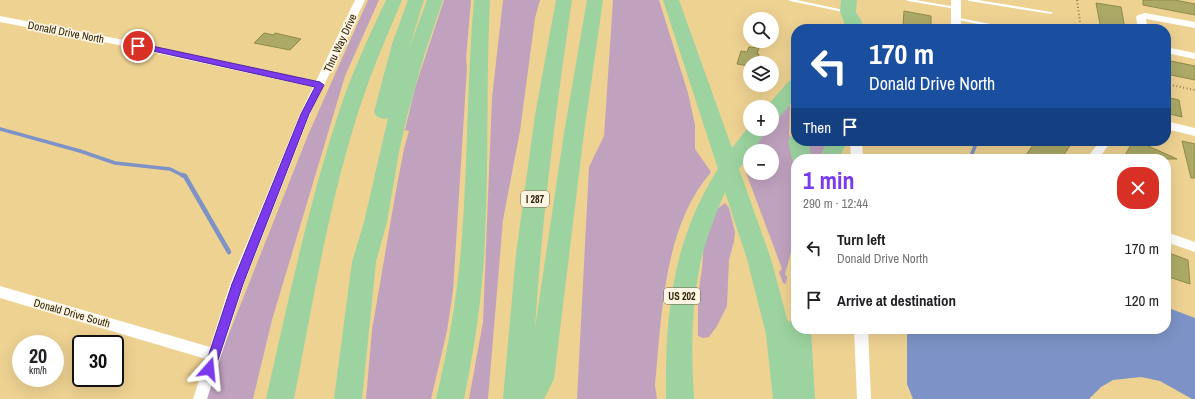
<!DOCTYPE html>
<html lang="en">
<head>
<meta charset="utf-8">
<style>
  :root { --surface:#fff; --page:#f6f6f6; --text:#202124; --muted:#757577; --accent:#7c3aed }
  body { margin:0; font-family:"Archivo Narrow",sans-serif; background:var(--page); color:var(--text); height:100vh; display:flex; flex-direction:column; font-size:15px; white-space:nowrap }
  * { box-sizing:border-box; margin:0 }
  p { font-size:13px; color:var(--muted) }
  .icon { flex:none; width:22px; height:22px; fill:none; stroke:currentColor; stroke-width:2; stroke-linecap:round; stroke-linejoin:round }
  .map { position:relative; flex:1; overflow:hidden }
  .sheet { position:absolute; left:791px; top:154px; width:380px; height:180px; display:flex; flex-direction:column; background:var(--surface); border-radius:16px; box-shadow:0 4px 16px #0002 }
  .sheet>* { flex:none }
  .top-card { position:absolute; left:791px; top:24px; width:380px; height:122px; border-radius:16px; box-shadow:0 4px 16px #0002; background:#1a4fa0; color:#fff; overflow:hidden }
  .buttons { position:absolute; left:743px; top:12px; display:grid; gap:8px }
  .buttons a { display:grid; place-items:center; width:36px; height:36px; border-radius:50%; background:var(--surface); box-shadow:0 4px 16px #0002; font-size:20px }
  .speed { position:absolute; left:12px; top:335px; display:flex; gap:8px; font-size:20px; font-weight:700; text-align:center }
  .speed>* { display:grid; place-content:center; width:52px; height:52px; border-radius:50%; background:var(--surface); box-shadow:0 4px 16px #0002; line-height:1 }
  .speed small { font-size:10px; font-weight:400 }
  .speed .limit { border:2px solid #111; border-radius:6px; background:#fff; color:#111 }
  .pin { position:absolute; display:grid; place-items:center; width:34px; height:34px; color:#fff; margin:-17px; border:2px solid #fff; border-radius:50%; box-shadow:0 1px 4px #0007 }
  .me { position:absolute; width:44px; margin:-22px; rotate:18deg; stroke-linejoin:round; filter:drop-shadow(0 0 3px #0008) }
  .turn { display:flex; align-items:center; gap:14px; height:84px; padding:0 12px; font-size:18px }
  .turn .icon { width:52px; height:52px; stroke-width:2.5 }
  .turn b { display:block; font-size:28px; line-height:34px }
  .then { display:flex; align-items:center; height:38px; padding:0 12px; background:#0003; gap:8px; font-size:15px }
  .round { display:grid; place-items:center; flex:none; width:42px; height:42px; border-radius:16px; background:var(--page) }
  .overview { display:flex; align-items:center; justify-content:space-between; height:68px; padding:0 12px }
  h1 { font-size:24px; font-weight:800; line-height:30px; color:var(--accent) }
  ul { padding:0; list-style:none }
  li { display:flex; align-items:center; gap:12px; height:52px; padding:0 12px }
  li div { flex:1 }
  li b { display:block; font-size:15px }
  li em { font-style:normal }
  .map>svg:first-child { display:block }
  .green { fill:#c0a2bf }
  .water { fill:#7d93c7 }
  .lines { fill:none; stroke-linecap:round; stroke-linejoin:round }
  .stream-far1 { stroke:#7d93c7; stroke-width:3.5 }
  .stream { stroke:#7d93c7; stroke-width:4.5 }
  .building { fill:#aca967; stroke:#8d8a48 }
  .path { stroke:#927e50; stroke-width:2; stroke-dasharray:1 2.5; stroke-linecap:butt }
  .lane { fill:#fff; fill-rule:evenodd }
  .street { fill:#fff; fill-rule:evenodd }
  .highway { fill:#9cd3a0; fill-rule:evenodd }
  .route { fill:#7c3aed; stroke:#51269a }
  .labels { text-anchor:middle; stroke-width:3.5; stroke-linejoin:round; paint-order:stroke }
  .shield { fill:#fef5e2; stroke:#6d634a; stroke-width:1 }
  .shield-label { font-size:10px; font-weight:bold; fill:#2f2409 }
  .street-label { font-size:11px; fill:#2f2409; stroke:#fef5e2 }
</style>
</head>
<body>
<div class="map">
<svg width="1195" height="399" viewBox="0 0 1195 399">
  <rect width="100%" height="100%" fill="#eed292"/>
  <!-- green -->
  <path class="green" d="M368,0H379L345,76L272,320L253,399H203L308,135Z
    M444,0H471L466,59L467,67L453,291L447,331L431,399H366L372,330L395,196L404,149L409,131L405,130L415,88Z
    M503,0H540L535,18L520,131L503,220L488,399H469L483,322L492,98Z
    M613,0H659L688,93L695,125V149L711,172C663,228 662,314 655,385L657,399H577L589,167L604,136Z
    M790,105L789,134L796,164V234L785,274L787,277L786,284L783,283L779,272L782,269L742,162L750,152V173H772V151H751L768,129H772V124Z
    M804,141H829L822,159H808Z
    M725,203L729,208L735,232L734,241L729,260L727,306L717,326L709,337L703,338L698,336V297L702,268L704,242L717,209Z"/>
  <!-- water -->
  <path class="water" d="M1166,307L1195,318V399H1192L1160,381L1141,377L1113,380L1101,387L1089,399H913L907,384V329H1166Z"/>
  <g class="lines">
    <!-- stream-far1 -->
    <path class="stream-far1" d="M0,129L80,151L115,163L170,169L184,176
      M970,159L977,141"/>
    <!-- stream -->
    <path class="stream" d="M182,175L185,176L229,252"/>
  </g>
  <!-- building -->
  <path class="building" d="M1143,0H1175L1195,4V15L1143,5Z
    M1096,3L1121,7L1125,29H1101Z
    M904,11L931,16V29H908V27L903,26Z
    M264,33L274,35L275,33L301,39L290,50L254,43Z
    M749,47L759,48L757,54H759L757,63H750L749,66L737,64L741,51L747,52Z
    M1166,60L1195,66V80L1166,74Z
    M1166,97L1179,100L1182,117L1166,113Z
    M1036,141H1073L1061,159H1023Z
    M1133,141H1137L1177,159H1123Z
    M1182,141L1195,144V178H1191Z
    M1166,252L1188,260L1190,284L1166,276Z"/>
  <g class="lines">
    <!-- path -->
    <path class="path" d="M1077,0L1081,29
      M1166,84L1195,90"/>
    <!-- lane -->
    <path class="lane" d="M788,0H797L848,11L850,12L848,13L790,1Z
      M906,0H916L956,7L958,8L956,9L908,1Z
      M967,0H978L1051,12L1053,13L1051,14L969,1Z
      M954,17L996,25L998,29H994L992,27L954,19Z"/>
    <!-- street -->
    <path class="street" d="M355,0H365L310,114L244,284L207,399H193L206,359L0,298V286L210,347L230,284L300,114L313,87L124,46L0,22V16L124,40L316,81Z
      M951,0H961V29H951Z
      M1145,13L1195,22V28L1146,19L1148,29H1138L1136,17L1138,15Z
      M1166,47L1195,53V59L1166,53Z
      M1166,121L1195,128V136L1166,129Z
      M850,141H862L863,159H851Z
      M1100,141H1112L1098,159H1086Z
      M1166,232L1195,242V252L1166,242Z
      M854,329H868L871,399H857Z"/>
    <!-- highway -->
    <path class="highway" d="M386,0H402C389,31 375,63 364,95C330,194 314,297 294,399H266C289,298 310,196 344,97C356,64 371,32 386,0Z
      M408,0H424L409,49L427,0H443L424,56L408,113L399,152L387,222L376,262L362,399H334L352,262L364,222L388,118L384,119L377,117L374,112L392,44Z
      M474,0H490C486,79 489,158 485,237C483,292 475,345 464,399H436C449,345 458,292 462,237C468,158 467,79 474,0Z
      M556,0H572C556,109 542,218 535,328L564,133L587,0H603L584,133L554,379L544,399H503L516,254L535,115Z
      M663,0H679L732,148L750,125V129H768L752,151H750V154L739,169L771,259L788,322L796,318V329H811L815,399H773L766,334L747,259L725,192C716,213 708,234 702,256C691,303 691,351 694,399H666C665,315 672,241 718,169Z
      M841,0H857L856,12L862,22L861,29H843L844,22L840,12Z
      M796,79V97L779,118L772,120V107H766L789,81Z
      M796,134V141H808L812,159H796V165L792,159L788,141L791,136Z
      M827,141H847L839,159H819Z"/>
  </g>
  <!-- route -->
  <path class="route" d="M138,43L320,82L324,85L309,114L243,284L215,369L213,373L209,375L205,373L204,369L232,284L301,114L315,87L135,47L134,46Z"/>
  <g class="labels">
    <!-- shield labels -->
    <g class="shield">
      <rect x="521" y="191" width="28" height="16" rx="3"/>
      <rect x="664" y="288" width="36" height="16" rx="3"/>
    </g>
    <g class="shield-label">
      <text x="535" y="203">I 287</text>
      <text x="682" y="300">US 202</text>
    </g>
    <!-- street labels -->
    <g class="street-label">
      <text transform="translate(66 32) rotate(11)" y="4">Donald Drive North</text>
      <text transform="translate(340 43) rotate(-65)" y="4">Thru Way Drive</text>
      <text transform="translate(72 313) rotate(16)" y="4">Donald Drive South</text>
    </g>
  </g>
</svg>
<div class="buttons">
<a><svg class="icon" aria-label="search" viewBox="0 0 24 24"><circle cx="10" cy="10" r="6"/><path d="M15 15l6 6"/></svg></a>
<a><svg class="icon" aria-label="layers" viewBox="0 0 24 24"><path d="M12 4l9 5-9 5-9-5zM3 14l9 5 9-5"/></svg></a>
<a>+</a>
<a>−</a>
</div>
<div class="speed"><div>20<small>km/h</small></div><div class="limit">30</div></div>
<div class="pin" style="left:138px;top:46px;background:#d93025"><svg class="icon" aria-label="arrive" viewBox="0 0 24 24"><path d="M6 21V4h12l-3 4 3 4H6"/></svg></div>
<svg class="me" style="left:209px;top:369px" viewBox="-20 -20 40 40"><path d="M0-17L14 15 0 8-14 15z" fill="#7c3aed" stroke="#fff" stroke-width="4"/></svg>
<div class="top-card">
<div class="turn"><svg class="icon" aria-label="left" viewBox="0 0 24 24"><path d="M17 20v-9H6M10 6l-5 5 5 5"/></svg><div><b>170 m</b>Donald Drive North</div></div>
<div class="then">Then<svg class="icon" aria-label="arrive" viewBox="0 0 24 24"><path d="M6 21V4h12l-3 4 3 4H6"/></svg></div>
</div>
<section class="sheet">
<div class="overview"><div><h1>1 min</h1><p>290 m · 12:44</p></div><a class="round" style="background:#d93025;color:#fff"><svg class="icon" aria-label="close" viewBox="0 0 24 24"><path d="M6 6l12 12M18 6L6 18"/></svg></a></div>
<ul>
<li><svg class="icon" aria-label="left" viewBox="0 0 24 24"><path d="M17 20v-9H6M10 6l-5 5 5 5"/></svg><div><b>Turn left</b><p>Donald Drive North</p></div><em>170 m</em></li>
<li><svg class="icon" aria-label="arrive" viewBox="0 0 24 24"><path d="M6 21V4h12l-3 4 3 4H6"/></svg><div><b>Arrive at destination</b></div><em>120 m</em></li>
</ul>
</section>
</div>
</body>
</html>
